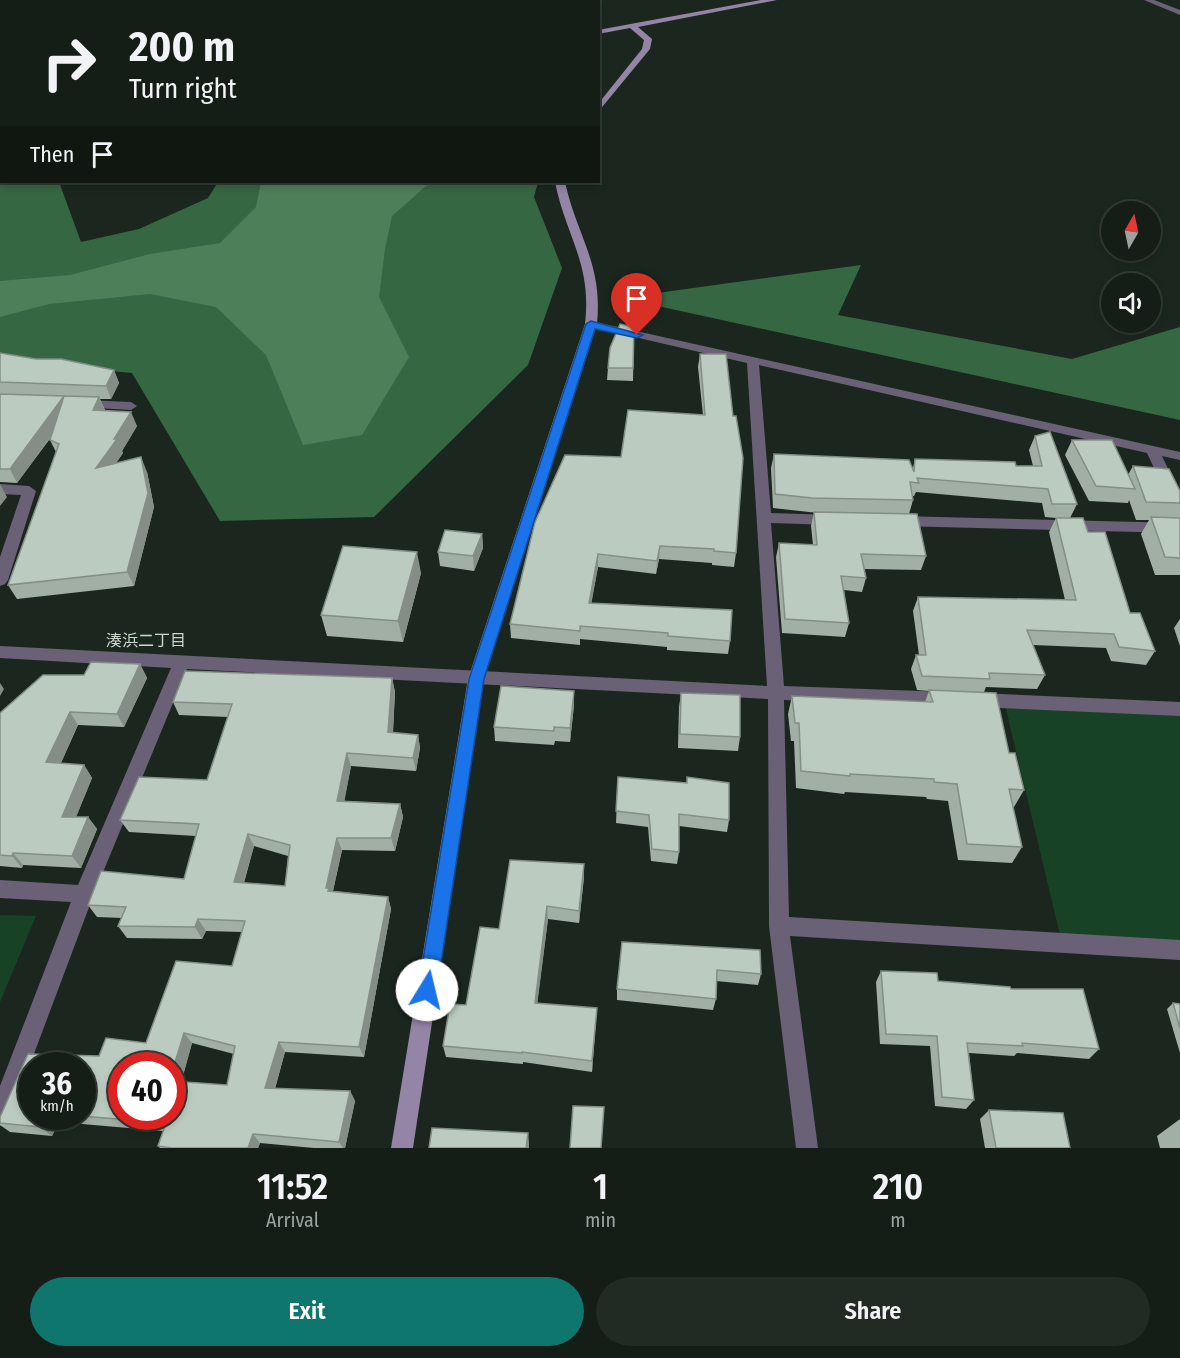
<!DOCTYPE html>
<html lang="en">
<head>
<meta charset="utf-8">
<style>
  :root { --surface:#141d16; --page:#212a23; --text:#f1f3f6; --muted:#9da2a1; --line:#333b35; --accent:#0f766e }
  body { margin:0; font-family:"Fira Sans Condensed","Noto Sans JP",sans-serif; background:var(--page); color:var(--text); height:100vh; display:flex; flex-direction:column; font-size:22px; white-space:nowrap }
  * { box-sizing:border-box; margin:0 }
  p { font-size:20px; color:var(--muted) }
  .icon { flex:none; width:33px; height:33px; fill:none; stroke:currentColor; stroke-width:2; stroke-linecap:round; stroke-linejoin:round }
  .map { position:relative; height:1148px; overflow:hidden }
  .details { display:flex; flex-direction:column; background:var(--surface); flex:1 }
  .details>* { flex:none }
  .top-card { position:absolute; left:0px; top:0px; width:600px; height:183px; box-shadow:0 3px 9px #0003,0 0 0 2px var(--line); background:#141d16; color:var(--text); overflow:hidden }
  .needle { width:39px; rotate:9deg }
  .controls { position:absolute; left:1101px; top:201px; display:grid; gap:12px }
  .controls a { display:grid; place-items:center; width:60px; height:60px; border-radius:50%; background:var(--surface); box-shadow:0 3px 9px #0003,0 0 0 2px var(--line); font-size:30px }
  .speed { position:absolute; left:18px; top:1052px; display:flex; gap:12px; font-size:30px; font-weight:700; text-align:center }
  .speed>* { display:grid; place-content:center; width:78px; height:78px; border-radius:50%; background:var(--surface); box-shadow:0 3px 9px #0003,0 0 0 2px var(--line); line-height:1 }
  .speed small { font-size:15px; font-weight:400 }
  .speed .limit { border:9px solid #d22; background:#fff; color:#111 }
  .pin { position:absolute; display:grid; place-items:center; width:51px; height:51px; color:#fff; margin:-62px -26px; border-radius:50% 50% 50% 0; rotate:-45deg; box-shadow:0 0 6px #0007 }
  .pin .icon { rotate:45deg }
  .me { position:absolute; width:66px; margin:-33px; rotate:9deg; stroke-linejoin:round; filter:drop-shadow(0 0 4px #0008) }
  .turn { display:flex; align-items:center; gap:21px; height:126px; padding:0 30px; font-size:27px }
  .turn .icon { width:78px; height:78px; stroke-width:2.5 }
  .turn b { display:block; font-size:42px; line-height:51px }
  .then { display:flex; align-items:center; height:57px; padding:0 30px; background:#0003; gap:12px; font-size:22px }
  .eta { display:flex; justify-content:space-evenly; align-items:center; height:102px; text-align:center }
  .eta b { font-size:36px; font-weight:600; line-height:42px }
  .cta { display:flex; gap:12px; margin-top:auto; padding:12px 30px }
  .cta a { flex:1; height:69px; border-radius:36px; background:var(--accent); color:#fff; font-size:24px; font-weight:600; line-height:69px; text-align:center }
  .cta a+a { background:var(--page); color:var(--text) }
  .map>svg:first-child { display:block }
  .green { fill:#184225 }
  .forest { fill:#366743 }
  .water { fill:#4d7f59 }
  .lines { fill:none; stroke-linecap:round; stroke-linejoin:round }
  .street { fill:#6b6177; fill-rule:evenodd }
  .secondary { fill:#9484a6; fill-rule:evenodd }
  .wall { fill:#a2afa4; fill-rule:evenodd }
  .shaded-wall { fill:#848e86 }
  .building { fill:#bccbbf; stroke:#848e86; stroke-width:1.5; fill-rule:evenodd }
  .route { fill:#1a73e8; stroke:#114b97; stroke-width:1.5 }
  .labels { text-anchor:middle; stroke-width:6; stroke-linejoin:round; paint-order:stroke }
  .neighbourhood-label { font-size:16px; fill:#c8d7ca; stroke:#1b271e }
</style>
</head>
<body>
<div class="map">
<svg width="1180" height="1148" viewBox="0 0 1180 1148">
  <rect width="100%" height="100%" fill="#1b271e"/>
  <!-- green -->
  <path class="green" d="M1004,701L1180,709V950L1062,943Z
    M0,915L36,916L0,1002Z"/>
  <!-- forest -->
  <path class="forest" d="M0,152L2,182H59L81,242L139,229L208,198L218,182H538L534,197L562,268L528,365L374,517L220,521L132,373L49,365L0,369Z
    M861,265L838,315L1072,359L1180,327V420L621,298Z"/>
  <!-- water -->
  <path class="water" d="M261,182H441L426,186L392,216L385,249L379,297L409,357L362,435L303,445L266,355L216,307L150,294L49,304L0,317V281L70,275L150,254L220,243L256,207Z"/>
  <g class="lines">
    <!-- street -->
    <path class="street" d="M1144,0H1154L1180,10V15Z
      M591,321L1180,452V460L1162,456L1180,494V514L1173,509L1147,453L759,365L771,513L832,515L839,520L832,525L771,523L784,686L947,692L953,694L955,699L953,704L947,706L784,700L789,917L1180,940V960L790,936L818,1148H796L769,926L768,699L187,669L94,894L11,1115L8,1123L0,1126V1086L71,902L0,898V880L78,885L171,668L0,658V646L767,686L747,363L587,326L585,324Z
      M83,400L131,402L137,406L131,410L79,407L77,404L79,401Z
      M0,484L29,486L36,491L8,580L5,584L0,586V557L21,495L0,494Z
      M898,516L1180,523V533L898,526L891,521Z
      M977,693L1180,702V716L977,707L971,705L969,700L971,695Z"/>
    <!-- secondary -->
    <path class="secondary" d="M761,0H777L638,27L652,39L650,49L598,112V104L642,49L644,40L630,28L598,34V30Z
      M0,140H2V146H0Z
      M555,182H565C577,237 603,263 597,324L484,679L413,1148H391L468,679L585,324C592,263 566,237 555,182Z"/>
  </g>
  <!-- wall -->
  <path class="wall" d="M634,327L633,381L607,380L608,368Z
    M0,353L36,359L114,370L119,383L111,399H100L105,410L137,426L122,451L123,453L116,463L147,472L154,507L134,586L17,599L8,585L56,452L50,440L52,436L17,483L0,482Z
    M700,354L736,553L734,567L712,565V563L659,559L656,574L598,567L591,603L730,641L728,654L667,650V647L580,639V645L511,638L510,624L621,457L703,415L698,367Z
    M1035,436L1077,504L1070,518L1088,532L1130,613L1155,651L1146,665L1111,661L1106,648L1033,645L1045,675L1037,689L986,687L984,692L1024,790L1014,807H1013L1022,847L1012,863L958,860L948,801L927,799L926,797L845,792L844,794L796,788L794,741H791L788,714L792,696L925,702L929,691L917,690L911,669L916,655H919L913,611L918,597L1065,600L1049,532L1056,518L1045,517L1042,503L916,492L914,496H913V500L909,514L809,512L773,508L771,468L774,454L913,468L915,459L1016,466H1033L1029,450Z
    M1072,440L1128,475L1133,466L1180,491V575H1155L1141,534L1149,520H1136L1129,500L1128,503L1089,501L1065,455Z
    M814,512L926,556L921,570L864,569L866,578L862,592L844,590L849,623L845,637L782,633L776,557L779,543L813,545L811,526Z
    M482,534L483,548L474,571L440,566L438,552Z
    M421,573L403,642L327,636L321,615Z
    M1180,619V646L1174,628Z
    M140,664L147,678L124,727L78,725L61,763L84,765L92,778L76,817H88L97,829L81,868L23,865L22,868L0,866V713L84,675Z
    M185,671L392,678L395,692L393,733L418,735L420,748L416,771L351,766L344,801L400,804L403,817L395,851L342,850L333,891L388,897L391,909L364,1057L285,1052L275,1089L350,1091L355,1101L345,1148H314L260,1143L258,1148H160L158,1146L163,1131L59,1122L52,1136L10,1132L0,1125V1117L28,1054L99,1056L106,1038L146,1043L176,961L232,966L242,932L206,931L202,939L127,938L118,926L122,918L97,917L88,905L101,871L184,879L196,836L129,832L120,820L139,777L207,780L228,717L179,715L173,702ZM254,846L288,856L285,886L244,883ZM192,1043L234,1054L227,1085L181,1082ZM32,1065H82V1116H32ZM122,1065H172V1116H122Z
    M681,693L740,737L738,751L678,748L679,707Z
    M574,705L570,742L555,741L554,745L495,741L494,727Z
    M618,777L729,820L727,832L679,826V852L677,864L651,861L648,827L616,823Z
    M584,877L579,923L548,919L537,1004L596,1019L592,1072L523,1062V1064L446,1057L443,1046L466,1005L499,929Z
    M760,950L761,974L758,985L716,981V999L713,1010L617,1000V989Z
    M881,971L938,981L1011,989L1099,1049L1089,1059L1017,1053L1014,1056L969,1053L974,1100L966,1109L935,1106L930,1046L880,1044L876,982Z
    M1173,1003L1180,1004V1053L1167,1009Z
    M989,1110L1070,1148H985L980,1119Z
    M1180,1119V1148H1160L1157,1136Z"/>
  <!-- shaded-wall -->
  <path class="shaded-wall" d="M114,370L119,383L111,399L106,386Z
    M64,396L70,410L17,483L10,469Z
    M99,397L105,411L93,410Z
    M131,412L137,426L122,451L123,453L103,482L96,468Z
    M141,457L147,472L154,507L134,586L127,572Z
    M0,484L7,497L0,506Z
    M482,534L483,548L474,571L473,556Z
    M660,546L659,559L656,574L657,561Z
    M417,552L421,573L403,642L398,621Z
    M598,554V567L589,617V603Z
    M140,664L147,678L124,727L117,714Z
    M392,678L395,692L392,746L388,732Z
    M0,683L4,689L0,696Z
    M574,691V705L570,742V728Z
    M70,712L78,725L55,775L46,762Z
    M418,735L420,748L416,771L413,758Z
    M347,753L351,766L342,814L337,801Z
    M84,765L92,778L71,829L62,817Z
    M400,804L403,817L395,851L391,838Z
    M88,817L97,829L81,868L72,856Z
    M248,834L254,846L240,895L234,882Z
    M337,838L342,850L332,895L326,888Z
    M13,853L23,865L22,868L12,856Z
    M584,864V877L579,923V911Z
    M388,897L391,909L364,1057L359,1047Z
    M547,906L548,919L536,1014L535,1003Z
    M198,919L206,931L202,939L195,927Z
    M597,1008L596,1019L592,1072V1061Z
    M184,1033L192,1043L179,1091L172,1084V1072Z
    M279,1042L285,1052L272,1098L265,1088Z
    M350,1091L355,1101L345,1148H343L339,1142Z
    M46,1116H51L59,1122L52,1136L40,1127Z
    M528,1133L529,1142V1148H526Z
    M253,1134L260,1143L258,1148H248Z"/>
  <!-- building -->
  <path class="building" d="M620,324L634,327L633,368H608L610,348Z
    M0,353L36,359H61L114,370L106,386L0,382Z
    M700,354H726L733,416H736L743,458L736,553L714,551V549L660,546L657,561L598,554L589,603L732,610L730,641L668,636V633L580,626V631L510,624L535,522L565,455L621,457L628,410L705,415Z
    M0,394L64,396L10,469H0Z
    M64,396L99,397L93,410L131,412L114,439H117L96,468L141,457L148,493L127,572L8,585L59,444L50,440Z
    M1050,432L1077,504H1052L1048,489L917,478L919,483L910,482L913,500L812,498L775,494L774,454L909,460L914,472L915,459L1015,462L1016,466H1042L1035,436Z
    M1072,440H1112L1135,489L1096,486Z
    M1133,466L1169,469L1180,491V503L1146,502Z
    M814,512L917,514L926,556L861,554L866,578L841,576L849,623L785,619L779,543L817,545Z
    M1151,517L1180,518V558L1165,557Z
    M1056,518H1083L1088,532H1105L1130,613H1140L1155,651L1119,647L1114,634L1027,630L1045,675L989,673L990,679L922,676L916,655H926L918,597L1076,600Z
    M445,530L482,534L473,556L438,552Z
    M343,546L417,552L398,621L321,615Z
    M91,662L140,664L117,714L70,712L46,762L84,765L62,817H88L72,856L13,853L12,856L0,855V713L43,675H84Z
    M185,671L392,678L388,732L418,735L413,758L347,753L337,801L400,804L391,838H337L326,888H329L328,891L388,897L359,1047L279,1042L265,1088L350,1091L339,1142L253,1134L248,1148H172L158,1146L166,1123L81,1116H82V1065H32V1116H46L40,1127L0,1123V1117L28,1054L99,1056L106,1038L146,1043L176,961L232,966L245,921L198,919L195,927L118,926L126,907L88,905L101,871L184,879L199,824L120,820L139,777L207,780L232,704L173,702ZM248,834L290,845L285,886L234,882ZM184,1033L235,1046L227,1085L172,1081V1116H122V1065H172V1072Z
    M501,686L574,691L570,728L554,727V731L494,727Z
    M929,690L996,693L1009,753H1015L1024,790L1009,789L1022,847L967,844L957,784L934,782V779L850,774V776L801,771L799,723H795L792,696L933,702Z
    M681,693L740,695V737L680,734Z
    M618,777L687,783V777L729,783V820L679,814V852L652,849L649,815L616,811Z
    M510,860L584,864L579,911L547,906L535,1003L597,1008L592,1061L522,1052V1053L443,1046L450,1004L466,1005L480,927L499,929Z
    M622,942L760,950L761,974L717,970L716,999L617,989Z
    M881,971L937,973L938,981L1010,987L1011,989H1083L1099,1049L1022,1043L1023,1046L967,1043L974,1100L942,1097L937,1036L886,1034Z
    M1173,1003L1180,1004V1028Z
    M573,1106L604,1107L601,1148H570Z
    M989,1110L1063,1113L1070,1148H996Z
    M432,1128L528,1133L526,1148H429Z"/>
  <!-- route -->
  <path class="route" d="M591,321L643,335L637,338L595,329L484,679L437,990L434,997L427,1000L421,997L418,990L469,679L586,324Z"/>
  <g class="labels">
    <!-- neighbourhood labels -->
    <g class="neighbourhood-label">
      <text x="146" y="646">湊浜二丁目</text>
    </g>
  </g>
</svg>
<div class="controls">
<a><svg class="needle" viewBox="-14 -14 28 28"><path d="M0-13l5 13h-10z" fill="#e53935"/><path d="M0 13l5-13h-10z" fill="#9da2a1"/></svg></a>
<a><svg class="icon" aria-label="sound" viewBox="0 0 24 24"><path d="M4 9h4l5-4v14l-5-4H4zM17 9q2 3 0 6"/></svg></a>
</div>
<div class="speed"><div>36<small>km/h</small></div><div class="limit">40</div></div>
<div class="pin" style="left:637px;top:335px;background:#d93025"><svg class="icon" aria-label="arrive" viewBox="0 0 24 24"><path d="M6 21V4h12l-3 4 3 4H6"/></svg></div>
<svg class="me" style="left:427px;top:990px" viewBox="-20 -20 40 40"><circle r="19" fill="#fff"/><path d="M0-13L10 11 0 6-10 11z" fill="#1a73e8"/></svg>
<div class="top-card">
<div class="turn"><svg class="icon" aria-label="right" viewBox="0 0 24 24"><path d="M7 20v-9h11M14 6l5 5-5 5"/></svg><div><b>200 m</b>Turn right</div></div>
<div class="then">Then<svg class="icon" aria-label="arrive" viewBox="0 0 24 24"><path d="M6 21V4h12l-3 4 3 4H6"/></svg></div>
</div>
</div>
<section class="details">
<div class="eta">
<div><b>11:52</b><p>Arrival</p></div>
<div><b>1</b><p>min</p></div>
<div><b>210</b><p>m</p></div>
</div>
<div class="cta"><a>Exit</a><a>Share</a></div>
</section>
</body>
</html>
